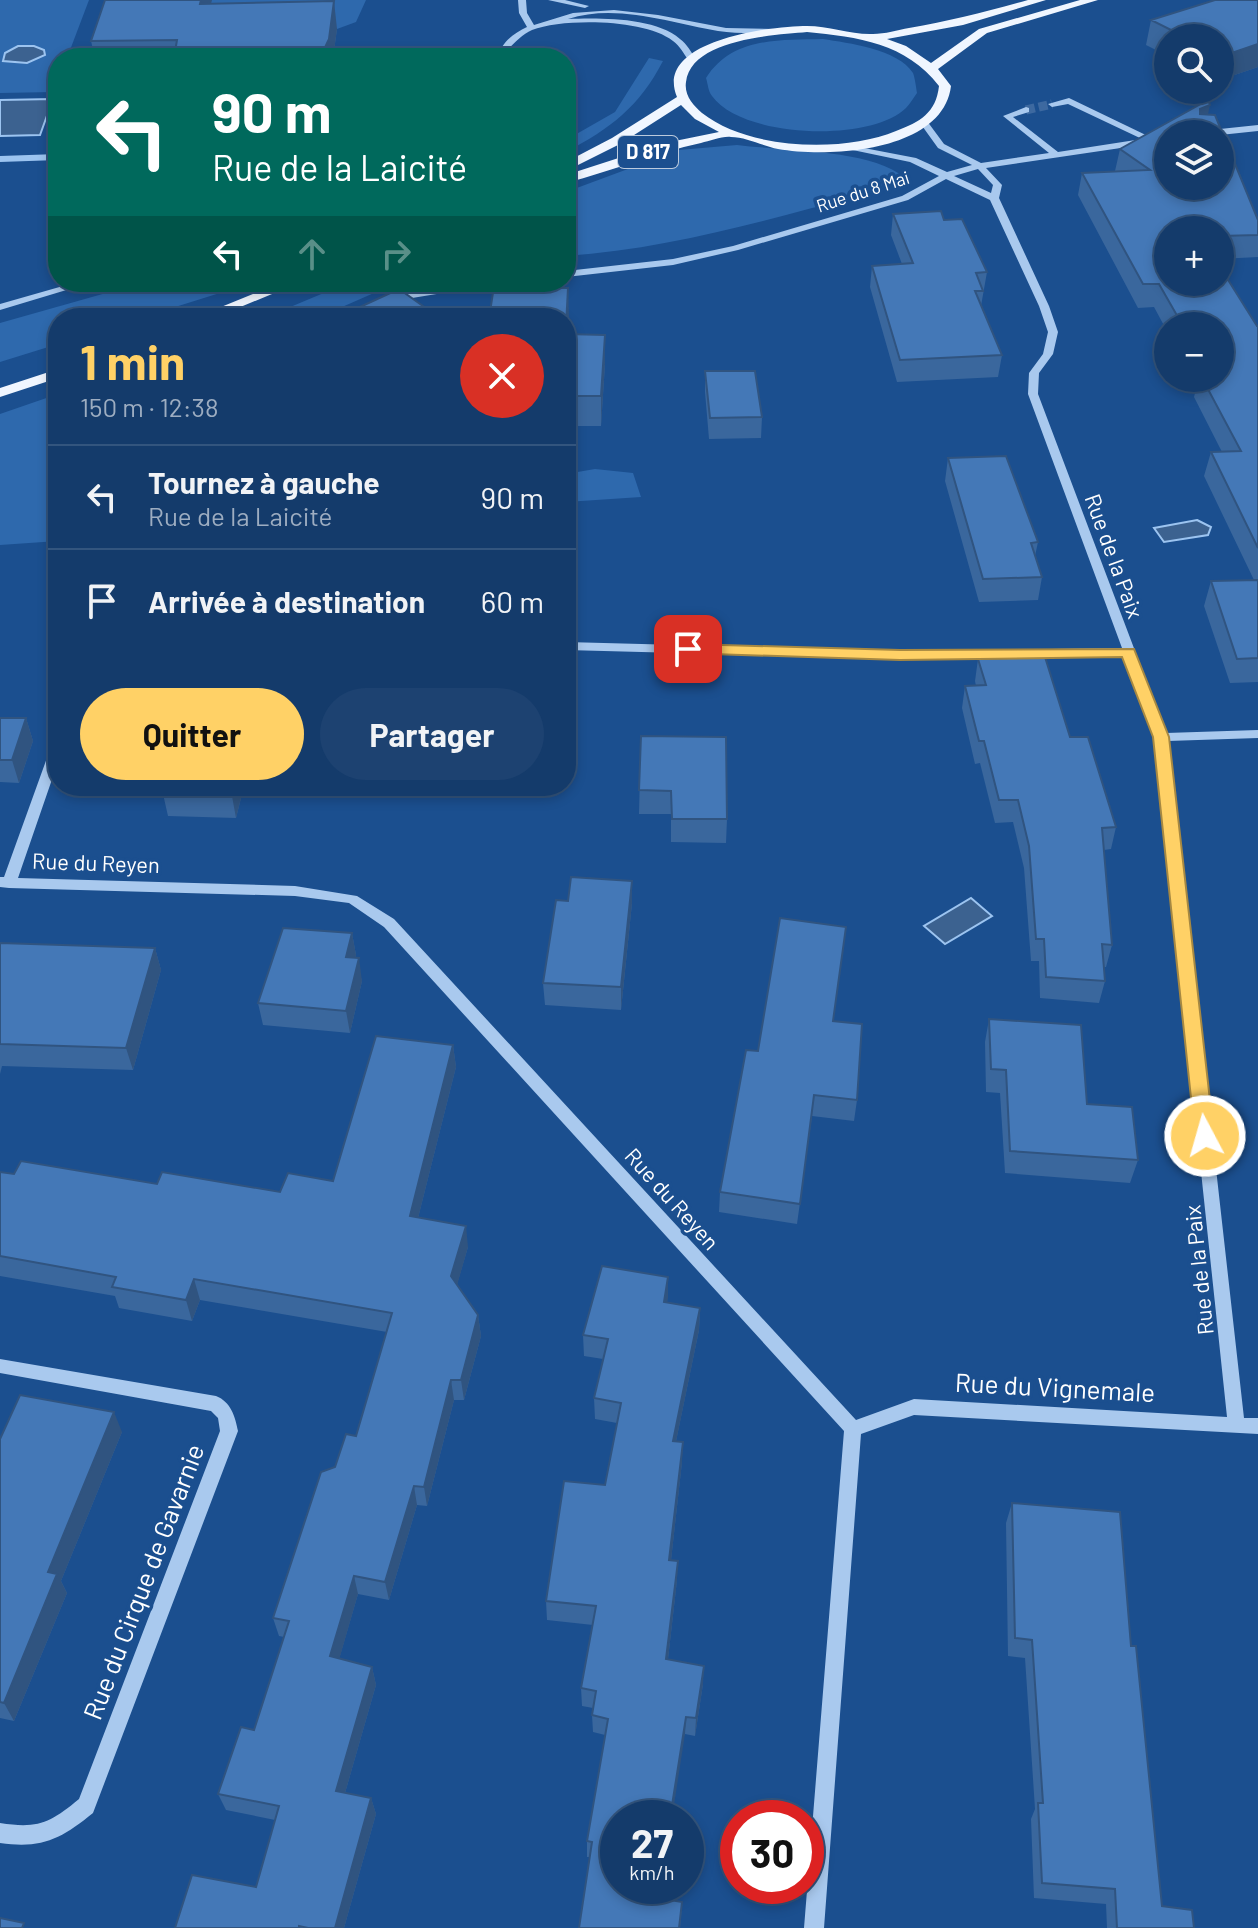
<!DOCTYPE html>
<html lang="fr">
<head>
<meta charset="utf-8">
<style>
  :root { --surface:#143b6b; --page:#1d4271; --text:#f1f3f6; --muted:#9dadc1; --line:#33557e; --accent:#ffd166 }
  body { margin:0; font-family:Barlow,sans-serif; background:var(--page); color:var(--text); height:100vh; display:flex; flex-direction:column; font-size:30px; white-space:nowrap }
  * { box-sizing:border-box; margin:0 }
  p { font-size:26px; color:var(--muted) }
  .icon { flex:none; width:44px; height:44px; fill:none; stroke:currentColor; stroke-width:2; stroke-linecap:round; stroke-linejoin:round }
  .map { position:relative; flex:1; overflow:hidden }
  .drawer { position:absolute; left:48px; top:308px; width:528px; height:488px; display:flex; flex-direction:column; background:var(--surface); border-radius:32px; box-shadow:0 4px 12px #0003,0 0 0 2px var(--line) }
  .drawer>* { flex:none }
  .hud { position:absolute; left:48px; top:48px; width:528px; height:244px; border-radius:32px; box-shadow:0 4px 12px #0003,0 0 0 2px var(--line); background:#00695c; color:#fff; overflow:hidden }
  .tools { position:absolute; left:1154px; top:24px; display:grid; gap:16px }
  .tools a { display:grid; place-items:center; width:80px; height:80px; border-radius:50%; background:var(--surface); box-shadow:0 4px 12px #0003,0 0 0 2px var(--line); font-size:40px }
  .speed { position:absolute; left:600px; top:1800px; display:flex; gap:16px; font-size:40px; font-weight:700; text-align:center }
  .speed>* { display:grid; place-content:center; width:104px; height:104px; border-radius:50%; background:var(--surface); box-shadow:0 4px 12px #0003,0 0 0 2px var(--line); line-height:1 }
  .speed small { font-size:20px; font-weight:400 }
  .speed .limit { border:12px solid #d22; background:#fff; color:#111 }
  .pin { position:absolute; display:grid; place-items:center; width:68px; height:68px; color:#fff; margin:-34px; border-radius:16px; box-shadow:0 4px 12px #0006 }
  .me { position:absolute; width:88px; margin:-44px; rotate:354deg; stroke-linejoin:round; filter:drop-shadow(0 0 6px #0008) }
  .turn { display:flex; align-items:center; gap:28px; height:168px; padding:0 32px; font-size:36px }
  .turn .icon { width:104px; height:104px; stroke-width:2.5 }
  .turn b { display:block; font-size:56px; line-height:68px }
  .lanes { display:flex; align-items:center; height:76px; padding:0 32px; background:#0003; justify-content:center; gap:40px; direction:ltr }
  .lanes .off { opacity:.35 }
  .round { display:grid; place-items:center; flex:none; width:84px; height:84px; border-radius:42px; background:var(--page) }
  .headline { display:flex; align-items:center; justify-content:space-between; height:136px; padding:0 32px }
  h1 { font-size:48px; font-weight:700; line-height:60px; color:var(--accent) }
  .button { display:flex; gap:16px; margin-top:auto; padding:16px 32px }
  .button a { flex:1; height:92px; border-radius:48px; background:var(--accent); color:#111; font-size:32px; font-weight:700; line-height:92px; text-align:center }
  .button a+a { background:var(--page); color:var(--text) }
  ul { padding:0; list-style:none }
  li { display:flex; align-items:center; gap:24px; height:104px; padding:0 32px; border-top:2px solid var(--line) }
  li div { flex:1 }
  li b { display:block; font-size:30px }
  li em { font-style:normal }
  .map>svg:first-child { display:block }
  .green { fill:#2e69ad }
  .water { fill:#3c6290; stroke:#9cc4f0; stroke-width:2 }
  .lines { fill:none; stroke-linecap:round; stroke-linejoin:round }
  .stream { fill:#9cc4f0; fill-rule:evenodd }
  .minor-tunnel { stroke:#3d69a0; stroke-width:9; stroke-dasharray:9 4; stroke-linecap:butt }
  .minor { fill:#a9c9ee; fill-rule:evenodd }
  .major { fill:#f0f6ff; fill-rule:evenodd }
  .wall { fill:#3a679d }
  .shaded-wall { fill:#305480 }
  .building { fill:#4478b7; stroke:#305480; stroke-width:2; fill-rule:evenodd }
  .route { fill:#ffd166; stroke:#a68842; stroke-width:2 }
  .labels { text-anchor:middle; stroke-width:7; stroke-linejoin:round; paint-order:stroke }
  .far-street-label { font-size:18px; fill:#fff; stroke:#1b4f8f }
  .shield { fill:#1b4f8f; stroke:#bbcadd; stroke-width:2 }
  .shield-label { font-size:20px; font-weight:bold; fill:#fff }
  .street-label { font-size:22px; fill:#fff; stroke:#1b4f8f }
  .near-street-label { font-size:26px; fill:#fff; stroke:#1b4f8f }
</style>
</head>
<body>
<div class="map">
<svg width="1258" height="1928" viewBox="0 0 1258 1928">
  <rect width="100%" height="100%" fill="#1b4f8f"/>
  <!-- green -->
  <path class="green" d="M0,0H89L67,58H58V82L54,92L0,93Z
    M179,0H366L356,22L337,29L204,31Z
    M823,39C848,43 898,49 913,73C915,78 916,87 917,93C914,97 910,104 906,108C870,143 742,138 712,96C708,91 708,84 706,78C732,37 779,40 823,39Z
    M649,58L663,61C639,107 611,128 566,152V140L615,112Z
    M737,145C783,151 870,149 904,177C879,196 842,201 812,208C731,230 650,250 566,256V192L679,150Z
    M145,282H255L140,318H58V344L0,362V323Z
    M350,282H399L317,318H264Z
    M58,394V541L0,545V414Z
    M595,469L633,473L641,497L566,502V474Z"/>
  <!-- water -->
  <path class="water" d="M18,46H34L44,50L45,55L27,63L3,61L5,53Z
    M53,99L40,135L0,136V100Z
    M1197,520L1211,527L1208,535L1164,542L1154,528Z
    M971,898L992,916L945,944L924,926Z"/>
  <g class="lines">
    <!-- stream -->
    <path class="stream" d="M58,154V160L0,162V156Z"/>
    <!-- minor-tunnel -->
    <path class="minor-tunnel" d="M1026,110L1052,104"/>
    <!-- minor -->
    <path class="minor" d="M518,0H526L527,13L534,25L573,13L614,10L658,15L726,28L775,29L779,31L775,33C756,33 737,34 718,31C671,23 616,3 568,19C599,18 655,17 680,39C687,44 691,52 696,59L689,61C684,54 680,46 673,41C645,19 564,18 532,30C522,34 515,43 507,50L506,58H498C500,43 514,33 527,27L519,13Z
      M548,0H565L589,6L585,8Z
      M1069,98L1152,138L1168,135V141L986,168L1002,185L999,198L1049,306L1058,332L1053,354L1039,373L1038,394L1166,733L1258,730V738L1168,741L1244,1418H1258V1434L914,1415L861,1434L824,1928H804L844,1431L384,927L349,903L295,896L9,888L0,887V877H4L52,744L58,740V762L18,878L295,886L357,896L394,919L856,1420L914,1399L1227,1417L1155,737L1125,656L900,659L566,650V642L900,651L1122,648L1028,394L1029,373L1043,354L1048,332L1039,306L990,200L946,179L908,200L738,250L673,265L566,277V271L673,259L733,246L902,196L939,176L910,162L843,148V144L916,158L947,172L972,165L938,148L920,123L924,120L927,121L944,144L981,163L1049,153L1003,116L1026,107L1029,108V112L1013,117L1058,152L1142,139L1068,104L1052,107L1048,104ZM978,169L993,185L991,193L954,176Z
      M1258,125V131L1220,135L1197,134L1201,131Z
      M77,282H93L0,310V304Z
      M475,282H497L492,285L412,298L370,318H357L407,294Z
      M0,1359L216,1396C231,1402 235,1416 238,1431L93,1813C61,1839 42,1849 0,1843V1823C38,1829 50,1823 79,1799L220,1431L218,1418L211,1411L0,1373Z"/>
    <!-- major -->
    <path class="major" d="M1028,0H1046L963,25L887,39L906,46L931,63L979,29L1080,0H1098L987,33L938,69L951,86C943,152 829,158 778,149C763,146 746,137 731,137C722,136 710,141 701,143C655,153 612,171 566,183V175L665,143L719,132L695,119L681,105L620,144L566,171V162L612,138L677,97C653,40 772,26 807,26C829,26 852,35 873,34C885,34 898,30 909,28C950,21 988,11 1028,0ZM807,32C858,37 906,43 939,86C936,113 920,122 896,131C843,153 749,150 702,113C693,105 684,95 686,82C691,39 773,35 807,32Z
      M282,282H301L214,318H194Z
      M58,369V378L0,397V388Z"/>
  </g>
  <!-- wall -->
  <path class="wall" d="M1258,0V67L1220,80V38H1168V56L1146,45L1151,20Z
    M211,4L337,29L333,58H95L91,41Z
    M1208,115L1258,220V257L1220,259V230H1168L1257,326H1258V682L1230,683L1204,606L1211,581L1254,580L1204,476L1211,452H1222L1194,397L1197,385L1193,378H1220V326H1168V333L1154,307L1138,308L1078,195L1082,173L1115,171L1120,149Z
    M893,214L944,220L987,272L981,306L1002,355L998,377L897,382L870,287L872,266L902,264L891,235Z
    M430,311L569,316L568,335H605V364L601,426H566V318Z
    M705,371L762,417L761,438L709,439L705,392Z
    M948,458L1038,542L1035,556L1042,577L1038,600L979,602L945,481Z
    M978,659L1070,737L1116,827L1111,849L1104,850L1112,945L1106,967H1104L1105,981L1099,1003L1040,998L1039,961H1031L1024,868L1013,822L995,823L980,763L975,764L962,708L965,686H976L975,681Z
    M0,718H26L33,741L19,783L0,782Z
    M641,736L727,819L726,843L671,842V814H639Z
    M166,786H244L236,818L168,816L163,794Z
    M632,903L621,1010L545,1005L543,983Z
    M352,933L356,955L355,958L362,981L350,1033L263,1025L258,1003Z
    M0,943L155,948L161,970L133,1070L2,1066L0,1074Z
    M989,1019L1087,1104L1138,1160L1130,1183L1005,1173L1000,1093L986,1092L985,1042Z
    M453,1045L456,1067L418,1218L468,1247L457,1284L478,1315L481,1336L464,1400H454L427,1506L417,1505L389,1600L358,1594L339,1659L372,1667L376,1685L345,1793L371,1798L376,1814L344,1928H175L256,1887L275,1820L226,1810L218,1794L254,1730L284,1637L279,1636L273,1618L335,1467L356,1436L387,1332L200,1300L192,1321L119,1308L115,1296L0,1276V1172L14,1174L280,1192L333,1181Z
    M758,1051L857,1100L854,1121L812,1116L797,1224L719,1212L720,1192Z
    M668,1277L667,1302L700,1308L699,1330L676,1441L682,1462L671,1560L677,1580L668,1659L703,1684L695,1736L685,1734L618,1886H662L660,1899L682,1902L680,1928H579L590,1857H587V1841L605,1735L593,1732L592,1715L593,1708L582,1706L581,1688L593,1625L547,1620L546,1601L605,1485L617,1423L595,1419L594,1398L603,1359L584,1356L583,1335Z
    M122,1432L61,1581L67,1593L14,1721L0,1718V1439Z
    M1012,1503L1131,1646L1162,1906L1194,1928H1107L1106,1904L1034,1898L1031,1819L1035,1809L1025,1658L1008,1656L1006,1523Z"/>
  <!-- shaded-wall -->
  <path class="shaded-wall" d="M201,0H212L204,31L200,4Z
    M334,1L337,29L333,58H320Z
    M1258,44V67L1220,80V71L1223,56Z
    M1210,105L1205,128L1195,132L1200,109Z
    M568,288L569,316L566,364V326Z
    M605,335V364L601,426V396Z
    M26,718L33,741L19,783L12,760Z
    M234,786H244L236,818L232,796Z
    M632,881V903L621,1010V987Z
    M352,933L356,955L349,980L346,957Z
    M155,948L161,970L133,1070L126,1048Z
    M359,958L362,981L350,1033L346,1011Z
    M453,1045L456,1067L413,1238L410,1216Z
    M466,1226L468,1247L454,1296L451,1276Z
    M668,1277V1298L663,1323L664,1302Z
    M194,1279L200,1300L192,1321L186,1300Z
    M700,1308L699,1330L672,1461L673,1441Z
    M478,1315L481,1336L464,1400L461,1380Z
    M451,1380L454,1400L427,1506L424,1487Z
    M114,1412L122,1432L61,1581L67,1593L14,1721L4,1703L48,1572Z
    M683,1442L682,1462L669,1579V1560Z
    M414,1486L417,1505L389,1600L385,1582Z
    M678,1561L677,1580L666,1677V1659Z
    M354,1576L358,1594L335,1674L330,1656Z
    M704,1666L703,1684L695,1736L696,1718Z
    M372,1667L376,1685L341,1807L336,1791Z
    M686,1717L685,1734L672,1818H670Z
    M371,1798L376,1814L344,1928H335Z"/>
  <!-- building -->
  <path class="building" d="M105,0H201L200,4L334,1L329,39L320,58H174L177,40L91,41Z
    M1215,0H1258V44L1223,56L1220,54V38H1187L1151,20Z
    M1208,100L1210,105L1200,109V114L1215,115L1258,220V235L1220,236V230H1168V282H1220V267L1257,326H1258V548L1211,452L1241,451L1202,378H1220V326H1183L1159,284H1143L1082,173L1150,170L1120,149ZM1168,134H1220V186H1168Z
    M941,211L944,220L962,219L987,272L976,273L983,291H975L1002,355L900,360L872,266L913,263L893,214Z
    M494,286L568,288L566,326V318H336L399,289L430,311L490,312Z
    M566,334L605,335L601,396H566Z
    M705,371H755L762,417L710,418Z
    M1006,456L1038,542L1031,543L1042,577L983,579L948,458Z
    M1258,580V658L1237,659L1211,581Z
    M1045,657L1070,737H1088L1116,827L1102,828L1112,945L1102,944L1105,981L1046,977L1044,939H1036L1029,846L1018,800H999L984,741H979L965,686L986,685L978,659Z
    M0,718H26L12,760H0Z
    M641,736L726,737L727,819H672L671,791L639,790Z
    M166,786H234L232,796L163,794Z
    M571,877L632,881L621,987L543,983L556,900L568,901Z
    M780,918L846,927L833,1021L862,1024L857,1100L814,1095L800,1204L720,1192L746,1050L758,1051Z
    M283,928L352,933L346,957L359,958L346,1011L258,1003Z
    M0,943L155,948L126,1048L0,1044Z
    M989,1019L1081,1025L1087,1104L1132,1107L1138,1160L1010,1151L1006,1070L991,1069Z
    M376,1036L453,1045L410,1216L466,1226L451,1276L478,1315L461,1380H451L424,1487L414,1486L385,1582L354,1576L330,1656L372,1667L336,1791L371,1798L335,1928H308L299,1926V1928H175L192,1875L256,1887L279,1806L218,1794L241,1727L254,1730L289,1621L273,1618L321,1472L335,1467L346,1434L356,1436L392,1313L194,1279L186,1300L112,1287L116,1277L0,1256V1172L14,1174L21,1161L157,1184L162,1172L280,1192L288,1173L333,1181Z
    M602,1266L668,1277L664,1302L700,1308L673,1441L683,1442L669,1560L678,1561L666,1659L704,1666L696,1718L686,1717L670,1818H618V1886H660L658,1898L682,1902L679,1928H579L592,1842L587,1841L608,1719L592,1715L596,1691L581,1688L596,1606L546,1601L564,1481L605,1485L621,1403L594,1398L608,1339L583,1335Z
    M20,1395L114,1412L48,1572L57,1574L4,1703L0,1702V1439Z
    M1012,1503L1120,1512L1131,1646H1136L1162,1906L1192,1910L1194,1928H1117L1115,1889L1042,1883L1038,1803H1043L1032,1640L1015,1638Z
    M0,1918L24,1923L22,1928H0Z"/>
  <!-- route -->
  <path class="route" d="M688,644L900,650L1134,649L1169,737L1214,1136L1212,1142H1198L1195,1136L1153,737L1122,657L900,660L682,653V646Z"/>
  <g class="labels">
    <!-- far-street labels -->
    <g class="far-street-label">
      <text transform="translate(863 192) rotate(-18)" y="6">Rue du 8 Mai</text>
    </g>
    <!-- shield labels -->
    <rect class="shield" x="618" y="136" width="60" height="32" rx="6"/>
    <g class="shield-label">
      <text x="648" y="159">D 817</text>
    </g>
    <!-- street labels -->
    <g class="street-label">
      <text transform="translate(1114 556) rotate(70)" y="8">Rue de la Paix</text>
      <text transform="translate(96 863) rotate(2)" y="8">Rue du Reyen</text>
      <text transform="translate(672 1199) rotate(48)" y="8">Rue du Reyen</text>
      <text transform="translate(1199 1270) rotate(-96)" y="8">Rue de la Paix</text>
    </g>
    <!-- near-street labels -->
    <g class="near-street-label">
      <text transform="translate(1055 1388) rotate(3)" y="9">Rue du Vignemale</text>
      <text transform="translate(144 1582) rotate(-69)" y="9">Rue du Cirque de Gavarnie</text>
    </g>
  </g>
</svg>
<div class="tools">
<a><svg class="icon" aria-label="search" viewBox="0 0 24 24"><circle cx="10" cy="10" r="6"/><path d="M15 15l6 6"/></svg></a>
<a><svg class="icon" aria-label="layers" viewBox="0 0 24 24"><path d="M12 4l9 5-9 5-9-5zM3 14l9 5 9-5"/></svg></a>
<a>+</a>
<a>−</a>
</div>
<div class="speed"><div>27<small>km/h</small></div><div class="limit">30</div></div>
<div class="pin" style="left:688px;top:649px;background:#d93025"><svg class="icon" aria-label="arrive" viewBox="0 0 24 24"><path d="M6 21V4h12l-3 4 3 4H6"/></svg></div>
<svg class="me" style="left:1205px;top:1136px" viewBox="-20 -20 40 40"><circle r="17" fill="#ffd166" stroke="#fff" stroke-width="3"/><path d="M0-11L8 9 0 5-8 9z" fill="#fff"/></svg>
<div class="hud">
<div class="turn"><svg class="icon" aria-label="left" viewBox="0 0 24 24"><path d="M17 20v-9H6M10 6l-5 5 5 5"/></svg><div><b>90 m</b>Rue de la Laicité</div></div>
<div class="lanes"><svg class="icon" aria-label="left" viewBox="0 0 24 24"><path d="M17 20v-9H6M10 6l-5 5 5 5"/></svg><svg class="icon off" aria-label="ahead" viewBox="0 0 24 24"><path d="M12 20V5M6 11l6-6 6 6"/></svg><svg class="icon off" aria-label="right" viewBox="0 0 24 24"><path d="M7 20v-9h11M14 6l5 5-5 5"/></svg></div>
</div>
<section class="drawer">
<div class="headline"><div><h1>1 min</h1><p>150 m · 12:38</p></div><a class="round" style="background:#d93025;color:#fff"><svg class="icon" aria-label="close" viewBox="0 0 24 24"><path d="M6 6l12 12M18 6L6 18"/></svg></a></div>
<ul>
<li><svg class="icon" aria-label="left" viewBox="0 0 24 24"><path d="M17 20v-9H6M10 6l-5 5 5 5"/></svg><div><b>Tournez à gauche</b><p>Rue de la Laicité</p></div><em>90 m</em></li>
<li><svg class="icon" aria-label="arrive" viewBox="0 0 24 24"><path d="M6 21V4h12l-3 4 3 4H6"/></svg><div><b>Arrivée à destination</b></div><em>60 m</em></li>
</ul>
<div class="button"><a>Quitter</a><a>Partager</a></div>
</section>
</div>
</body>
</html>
